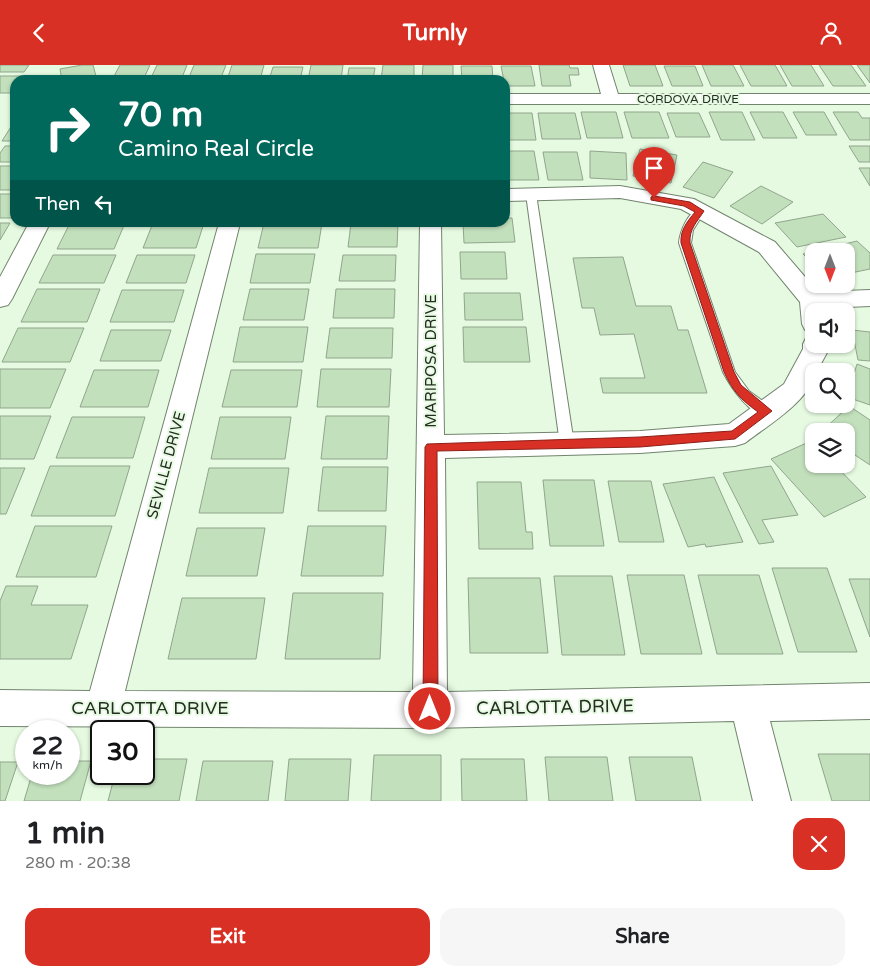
<!DOCTYPE html>
<html lang="en">
<head>
<meta charset="utf-8">
<style>
  :root { --surface:#fff; --page:#f6f6f6; --text:#202124; --muted:#757577; --accent:#d93025 }
  body { margin:0; font-family:"Varela Round",sans-serif; background:var(--page); color:var(--text); height:100vh; display:flex; flex-direction:column; font-size:19px; white-space:nowrap }
  * { box-sizing:border-box; margin:0 }
  p { font-size:16px; color:var(--muted) }
  .icon { flex:none; width:28px; height:28px; fill:none; stroke:currentColor; stroke-width:2; stroke-linecap:round; stroke-linejoin:round }
  .map { position:relative; height:736px; overflow:hidden }
  .drawer { display:flex; flex-direction:column; background:var(--surface); flex:1 }
  .drawer>* { flex:none }
  .top-card { position:absolute; left:10px; top:10px; width:500px; height:152px; border-radius:15px; box-shadow:0 1px 4px #0004; background:#00695c; color:#fff; overflow:hidden }
  .needle { width:32px; rotate:180deg }
  .controls { position:absolute; left:805px; top:178px; display:grid; gap:10px }
  .controls a { display:grid; place-items:center; width:50px; height:50px; border-radius:10px; background:var(--surface); box-shadow:0 1px 4px #0004; font-size:25px }
  .speed { position:absolute; left:15px; top:655px; display:flex; gap:10px; font-size:25px; font-weight:700; text-align:center }
  .speed>* { display:grid; place-content:center; width:65px; height:65px; border-radius:50%; background:var(--surface); box-shadow:0 1px 4px #0004; line-height:1 }
  .speed small { font-size:12px; font-weight:400 }
  .speed .limit { border:2px solid #111; border-radius:8px; background:#fff; color:#111 }
  .pin { position:absolute; display:grid; place-items:center; width:42px; height:42px; color:#fff; margin:-51px -21px; border-radius:50% 50% 50% 0; rotate:-45deg; box-shadow:0 0 5px #0007 }
  .pin .icon { rotate:45deg }
  .me { position:absolute; width:55px; margin:-28px; rotate:0deg; stroke-linejoin:round; filter:drop-shadow(0 0 4px #0008) }
  .turn { display:flex; align-items:center; gap:18px; height:105px; padding:0 25px; font-size:22px }
  .turn .icon { width:65px; height:65px; stroke-width:2.5 }
  .turn b { display:block; font-size:35px; line-height:42px }
  .then { display:flex; align-items:center; height:48px; padding:0 25px; background:#0003; gap:10px; font-size:19px }
  .round { display:grid; place-items:center; flex:none; width:52px; height:52px; border-radius:15px; background:var(--page) }
  .headline { display:flex; align-items:center; justify-content:space-between; height:85px; padding:0 25px }
  h1 { font-size:30px; font-weight:700; line-height:38px }
  .cta { display:flex; gap:10px; margin-top:auto; padding:10px 25px }
  .cta a { flex:1; height:58px; border-radius:15px; background:var(--accent); color:#fff; font-size:20px; font-weight:700; line-height:58px; text-align:center }
  .cta a+a { background:var(--page); color:var(--text) }
  header { display:flex; justify-content:space-between; align-items:center; height:65px; padding:0 25px; background:var(--accent); color:#fff; font-size:22px; font-weight:700 }
  .map>svg:first-child { display:block }
  .building { fill:#c2e0bc; stroke:#91a58d }
  .lines { fill:none; stroke-linecap:round; stroke-linejoin:round }
  .lane-casing { stroke:#72846e; stroke-width:2 }
  .street-casing { stroke:#72846e; stroke-width:2 }
  .lane { fill:#fff; fill-rule:evenodd }
  .street { fill:#fff; fill-rule:evenodd }
  .route { fill:#d93025; stroke:#8d1f18 }
  .labels { text-anchor:middle; stroke-width:4; stroke-linejoin:round; paint-order:stroke }
  .far-street-label { font-size:12px; fill:#242c23; stroke:#e5fae0 }
  .street-label { font-size:15px; fill:#242c23; stroke:#e5fae0 }
  .near-street-label { font-size:18px; fill:#242c23; stroke:#e5fae0 }
</style>
</head>
<body>
<header><svg class="icon" aria-label="back" viewBox="0 0 24 24"><path d="M15 5l-7 7 7 7"/></svg>Turnly<svg class="icon" aria-label="person" viewBox="0 0 24 24"><circle cx="12" cy="8" r="4"/><path d="M4 21q1-7 8-7t8 7"/></svg></header>
<div class="map">
<svg width="870" height="736" viewBox="0 0 870 736">
  <rect width="100%" height="100%" fill="#e5fae0"/>
  <!-- building -->
  <path class="building" d="M0,0H29L24,7H0Z
    M82,0H93L97,15H62L60,4Z
    M120,0H150L143,15H112Z
    M157,0H187L181,15H150Z
    M194,0H226L220,15H188Z
    M232,0H264L260,15H227Z
    M311,0H343L341,15H308Z
    M383,0H414V15H381Z
    M423,0H453V15H422Z
    M539,0H569L570,3H578L579,10H569L571,21H542Z
    M623,0H655L663,21H630Z
    M702,0H733L744,21H711Z
    M740,0H775L787,21H751Z
    M780,0H811L824,21H792Z
    M819,0H851L866,21H833Z
    M857,0H870V18Z
    M461,1H492L493,15H462Z
    M501,1H531L535,21H505Z
    M664,1H695L703,21H672Z
    M273,2H303L300,15H269Z
    M349,3H375L373,15H347Z
    M0,11H24L22,15H15L13,28H0Z
    M581,47H616L623,73H587Z
    M624,47H659L669,73H632Z
    M709,47H742L755,75H721Z
    M750,47H783L797,73H763Z
    M793,47H824L837,70H806Z
    M833,47H858L862,53H870V75H850Z
    M505,48H532L536,75H505Z
    M538,48H575L581,74H542Z
    M667,48H699L710,72H676Z
    M14,57L15,76H2Z
    M5,81H15V97H0V88Z
    M849,81H870V97H859Z
    M640,84L677,90L671,118L633,111Z
    M505,86H534L539,115H505Z
    M590,86L626,88L627,115L590,113Z
    M543,87H577L583,115H548Z
    M703,97L733,107L714,133L683,122Z
    M0,101H15V125H0Z
    M859,103H870V121Z
    M761,121L793,137L762,159L730,141Z
    M0,129H15V147L12,153H0Z
    M823,149L846,172L797,182L775,158Z
    M505,153H512L515,177L464,178L463,158H505Z
    M0,158H10L0,175Z
    M70,158H125L114,184H57Z
    M153,158H204L196,183H143Z
    M264,158H322L318,183H258Z
    M351,158H398L397,182H348Z
    M857,176L870,188V204L846,209V186H814V200L803,189Z
    M460,187H505L507,214H461Z
    M256,189H315L310,218H250Z
    M53,190H116L104,218H39Z
    M137,190H195L186,218H126Z
    M343,190H396L395,216H339Z
    M623,192L636,241H671L678,265H688L707,328H603L600,313H645L634,269L600,270L594,243H582L573,193Z
    M37,224H100L87,257H21Z
    M250,224H309L304,255H243Z
    M336,224H395L394,253H333Z
    M122,225H184L174,257H110Z
    M464,228H520L523,255H465Z
    M240,262H308L303,297H233Z
    M463,262H526L530,297H464Z
    M18,263H84L70,297H2Z
    M330,263H393L392,293H326Z
    M111,265H171L161,296H100Z
    M852,265L870,267V296L858,295Z
    M857,299L870,304V340L847,332Z
    M0,304H66L50,343H0Z
    M321,304H391L389,342H317Z
    M94,305H159L148,342H80Z
    M231,305H302L297,342H222Z
    M849,341L870,355V400L846,384V366H822Z
    M0,351H51L34,394H0Z
    M326,351H389L387,394H321Z
    M72,352H145L133,393H56Z
    M220,352H291L285,394H211Z
    M811,376L814,378V399H834L866,432L824,452L771,394Z
    M50,401H130L115,451H31Z
    M771,401L798,450L762,455L774,477L759,479L723,408Z
    M323,402H388L386,446H318Z
    M0,403H25L6,449H0Z
    M209,403H289L283,448H199Z
    M714,412L743,477L706,482L705,479L688,482L663,419Z
    M543,415H594L604,481H550Z
    M608,416H651L664,477H619Z
    M477,417H521L526,467H532L533,484H479Z
    M35,461H112L96,512H16Z
    M308,461H386L383,511H301Z
    M197,463H265L257,511H186Z
    M772,503H827L857,587H798Z
    M627,510H684L702,589H641Z
    M698,510H759L783,589H717Z
    M554,511H612L625,590H562Z
    M468,513H540L548,588H470Z
    M849,514H870V572Z
    M6,521H38L31,540H88L71,594H0V536Z
    M293,528H383L380,594H285Z
    M182,533H265L256,594H168Z
    M818,689H870V736H832Z
    M374,690H441V736H371Z
    M545,692H607L613,736H549Z
    M629,692H692L701,736H636Z
    M144,694H187L179,736H108L115,709H144Z
    M289,694H351L348,736H285Z
    M461,694H524L527,736H462Z
    M69,696H91L80,736H24L32,709H69Z
    M203,696H273L268,736H196Z
    M0,697H18L5,736H0Z"/>
  <g class="lines">
    <defs>
      <path id="lane" d="M531,126L536,129L574,379L572,383L567,385L562,383L560,379L526,129Z
        M700,143L705,146L693,165L691,178L735,307L749,326L771,342L773,346L771,350C753,356 730,321 723,307L679,178C680,166 688,147 700,143Z"/>
      <path id="street" d="M593,0H609L618,29H870V39H505V29H601Z
        M620,121L694,134L775,177L818,227L870,225V241L825,243V246H814V268L805,265L802,259L800,237L759,187L681,144L620,133L505,136V124Z
        M29,158H50L12,234L8,240L0,242V212Z
        M219,158H240L125,626L413,627L420,158H441L444,370L640,366L729,359L784,319L803,284V279L806,273L814,270V279H827L829,284L817,306H814C814,334 765,362 745,378L735,381L640,388L445,393L447,627L870,618V654L770,656L791,736H753L734,656L430,663L0,661V625L90,626Z"/>
    </defs>
    <!-- lane casing -->
    <use href="#lane" class="lane-casing"/>
    <!-- street casing -->
    <use href="#street" class="street-casing"/>
    <!-- lane -->
    <use href="#lane" class="lane"/>
    <!-- street -->
    <use href="#street" class="street"/>
  </g>
  <!-- route -->
  <path class="route" d="M654,131L690,137L704,146C697,157 689,164 690,178L734,307L741,320L772,346L735,374L640,382L437,386L438,644L435,650L430,652L425,650L423,644L425,382L427,379L640,372L732,366L758,347C740,334 733,326 724,307L681,178C680,165 687,157 695,147L684,141L651,135V132Z"/>
  <g class="labels">
    <!-- far-street labels -->
    <g class="far-street-label">
      <text x="688" y="38">CORDOVA DRIVE</text>
    </g>
    <!-- street labels -->
    <g class="street-label">
      <text transform="translate(431 296) rotate(-90)" y="5">MARIPOSA DRIVE</text>
      <text transform="translate(166 400) rotate(-75)" y="5">SEVILLE DRIVE</text>
    </g>
    <!-- near-street labels -->
    <g class="near-street-label">
      <text transform="translate(555 642) rotate(-1)" y="6">CARLOTTA DRIVE</text>
      <text x="150" y="649">CARLOTTA DRIVE</text>
    </g>
  </g>
</svg>
<div class="controls">
<a><svg class="needle" viewBox="-14 -14 28 28"><path d="M0-13l5 13h-10z" fill="#e53935"/><path d="M0 13l5-13h-10z" fill="#757577"/></svg></a>
<a><svg class="icon" aria-label="sound" viewBox="0 0 24 24"><path d="M4 9h4l5-4v14l-5-4H4zM17 9q2 3 0 6"/></svg></a>
<a><svg class="icon" aria-label="search" viewBox="0 0 24 24"><circle cx="10" cy="10" r="6"/><path d="M15 15l6 6"/></svg></a>
<a><svg class="icon" aria-label="layers" viewBox="0 0 24 24"><path d="M12 4l9 5-9 5-9-5zM3 14l9 5 9-5"/></svg></a>
</div>
<div class="speed"><div>22<small>km/h</small></div><div class="limit">30</div></div>
<div class="pin" style="left:654px;top:133px;background:#d93025"><svg class="icon" aria-label="arrive" viewBox="0 0 24 24"><path d="M6 21V4h12l-3 4 3 4H6"/></svg></div>
<svg class="me" style="left:430px;top:644px" viewBox="-20 -20 40 40"><circle r="17" fill="#d93025" stroke="#fff" stroke-width="3"/><path d="M0-11L8 9 0 5-8 9z" fill="#fff"/></svg>
<div class="top-card">
<div class="turn"><svg class="icon" aria-label="right" viewBox="0 0 24 24"><path d="M7 20v-9h11M14 6l5 5-5 5"/></svg><div><b>70 m</b>Camino Real Circle</div></div>
<div class="then">Then<svg class="icon" aria-label="left" viewBox="0 0 24 24"><path d="M17 20v-9H6M10 6l-5 5 5 5"/></svg></div>
</div>
</div>
<section class="drawer">
<div class="headline"><div><h1>1 min</h1><p>280 m · 20:38</p></div><a class="round" style="background:#d93025;color:#fff"><svg class="icon" aria-label="close" viewBox="0 0 24 24"><path d="M6 6l12 12M18 6L6 18"/></svg></a></div>
<div class="cta"><a>Exit</a><a>Share</a></div>
</section>
</body>
</html>
